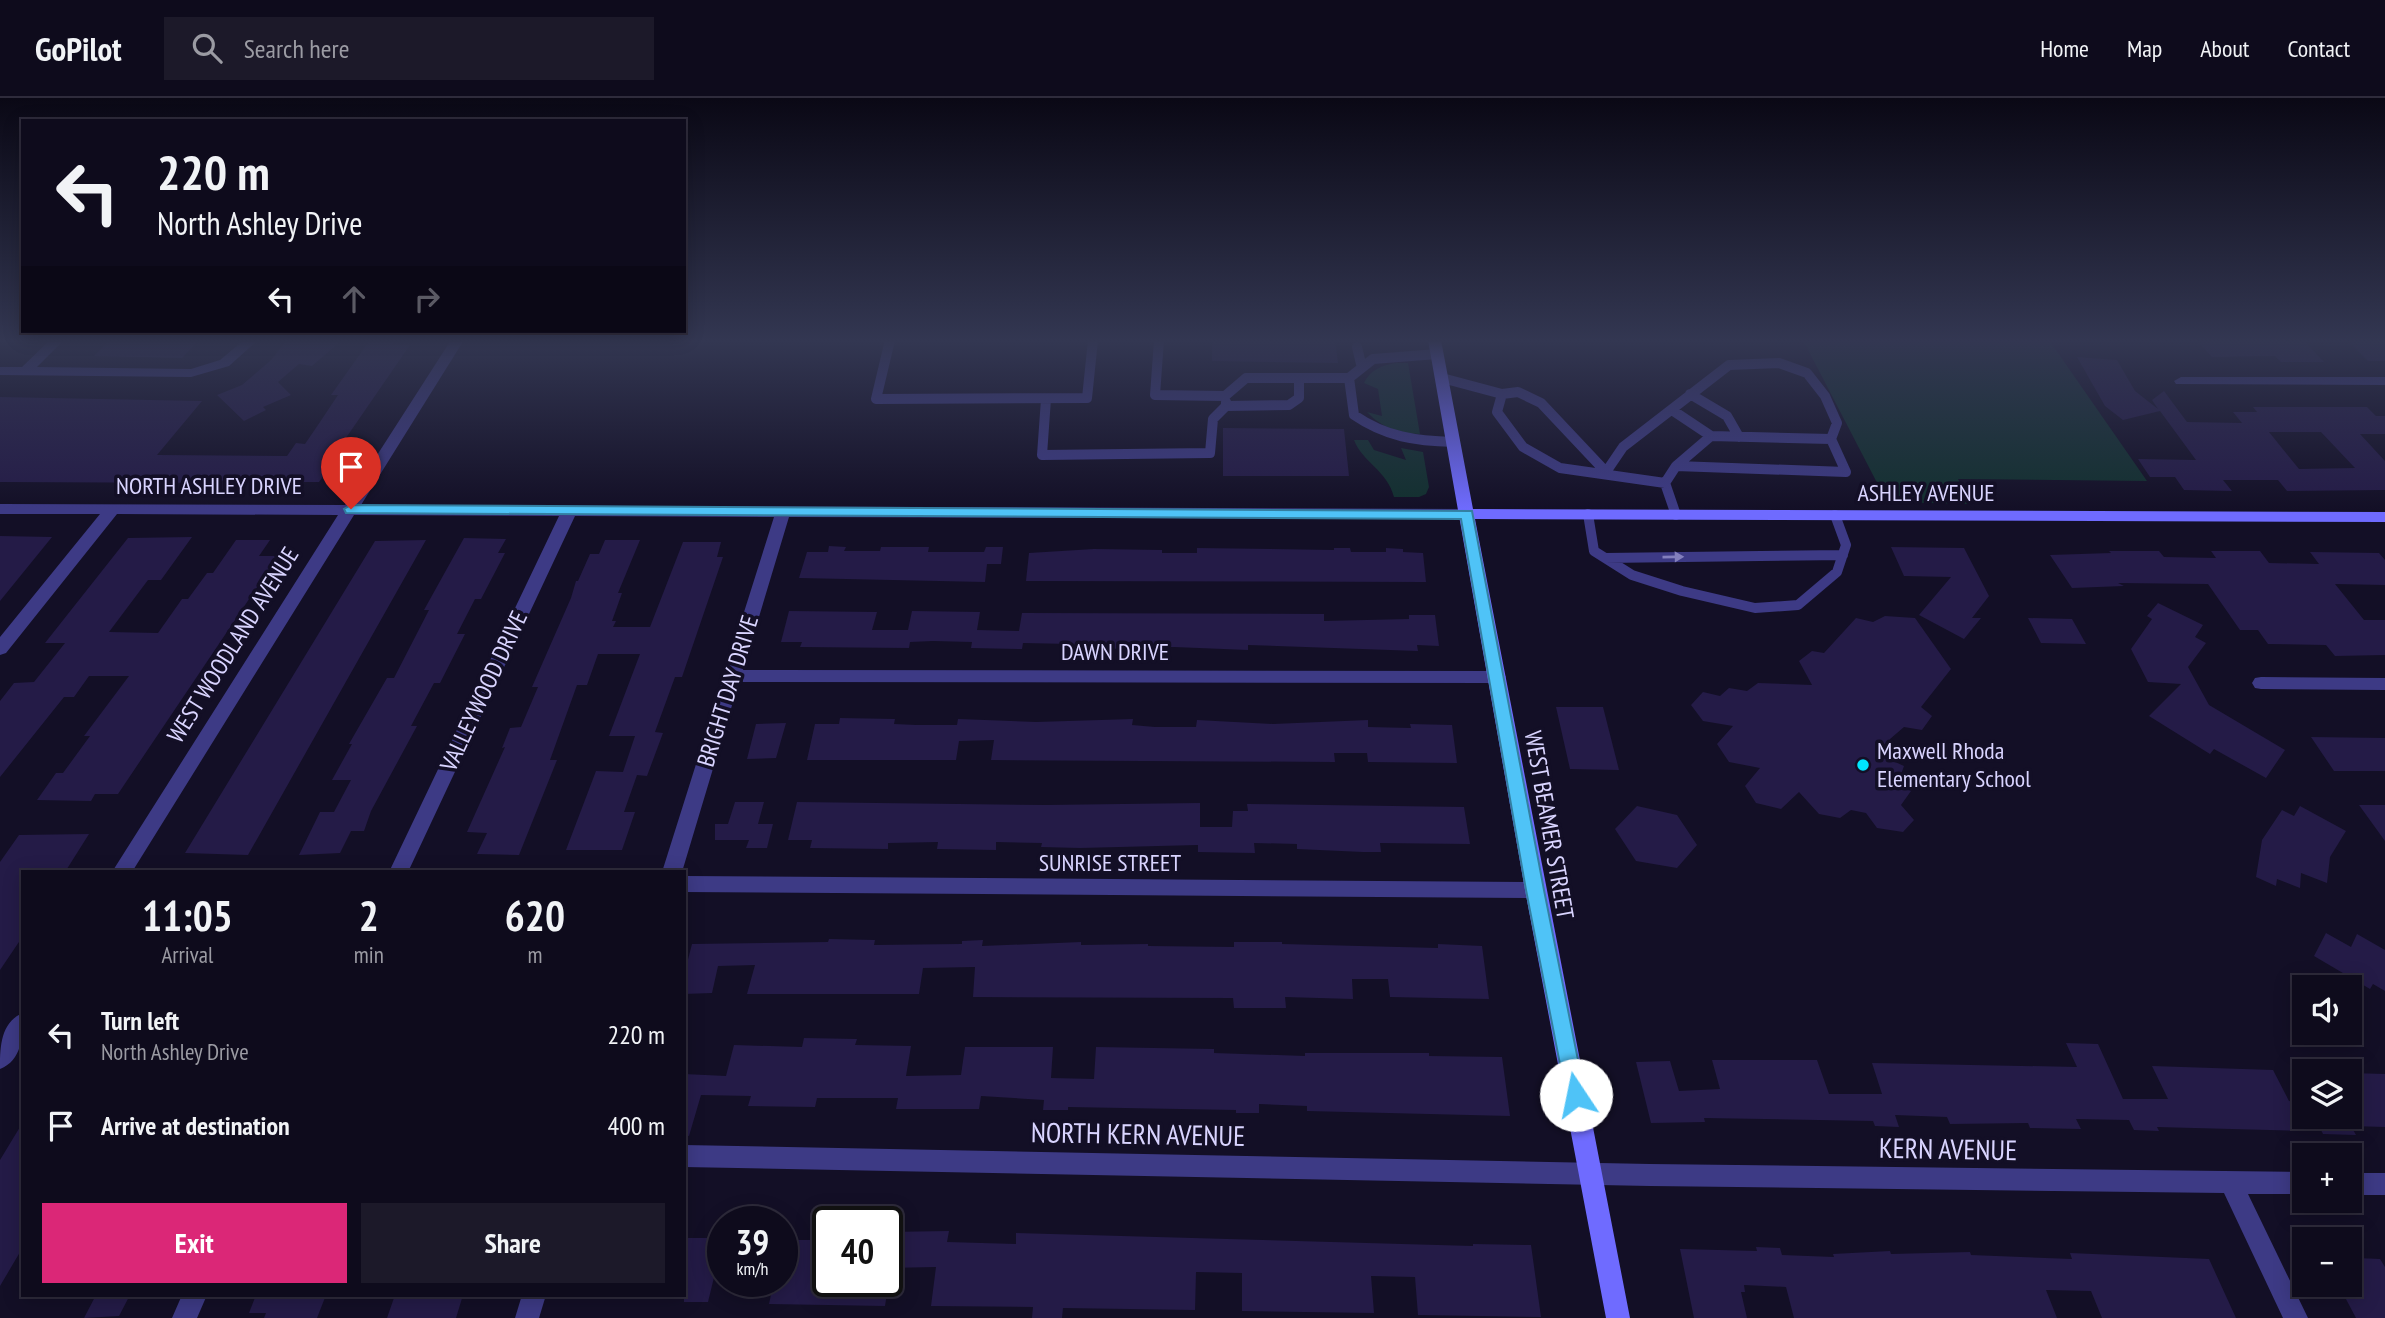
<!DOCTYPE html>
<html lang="en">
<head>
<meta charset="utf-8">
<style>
  :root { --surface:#0e0b1c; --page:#1c1929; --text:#f1f3f6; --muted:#9b9ba3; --line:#2e2b3b; --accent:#db2777 }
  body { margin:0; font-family:"PT Sans Narrow",sans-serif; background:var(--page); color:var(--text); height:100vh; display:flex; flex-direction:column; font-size:26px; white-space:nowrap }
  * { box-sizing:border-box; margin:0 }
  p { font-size:23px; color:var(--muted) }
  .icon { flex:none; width:38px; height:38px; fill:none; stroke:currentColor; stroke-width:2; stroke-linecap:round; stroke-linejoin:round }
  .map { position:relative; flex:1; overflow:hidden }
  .side { position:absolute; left:21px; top:772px; width:665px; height:427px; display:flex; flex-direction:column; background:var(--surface); border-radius:0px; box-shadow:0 4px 18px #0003,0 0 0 2px var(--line) }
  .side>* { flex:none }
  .top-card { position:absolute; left:21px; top:21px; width:665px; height:214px; border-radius:0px; box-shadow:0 4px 18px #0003,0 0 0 2px var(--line); background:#0e0b1c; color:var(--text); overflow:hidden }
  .buttons { position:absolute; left:2292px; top:877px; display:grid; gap:14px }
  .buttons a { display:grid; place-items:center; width:70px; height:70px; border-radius:0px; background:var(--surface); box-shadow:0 4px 18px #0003,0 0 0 2px var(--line); font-size:35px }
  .speed { position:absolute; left:707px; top:1108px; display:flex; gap:14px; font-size:35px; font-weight:700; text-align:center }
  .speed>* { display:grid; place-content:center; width:91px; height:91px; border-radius:50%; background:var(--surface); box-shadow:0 4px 18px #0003,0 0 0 2px var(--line); line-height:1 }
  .speed small { font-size:18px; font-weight:400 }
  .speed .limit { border:4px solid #111; border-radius:10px; background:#fff; color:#111 }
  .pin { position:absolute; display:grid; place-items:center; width:60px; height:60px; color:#fff; margin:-72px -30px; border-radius:50% 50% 50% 0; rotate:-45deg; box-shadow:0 0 7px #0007 }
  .pin .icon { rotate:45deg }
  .me { position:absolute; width:77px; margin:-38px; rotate:349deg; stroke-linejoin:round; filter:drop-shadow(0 0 5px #0008) }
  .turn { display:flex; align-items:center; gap:24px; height:147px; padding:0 21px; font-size:32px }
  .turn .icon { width:91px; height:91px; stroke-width:2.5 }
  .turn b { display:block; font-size:49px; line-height:60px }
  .lanes { display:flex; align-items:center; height:66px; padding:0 21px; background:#0003; justify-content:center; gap:35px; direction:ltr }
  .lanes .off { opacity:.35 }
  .eta { display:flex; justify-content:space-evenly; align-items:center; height:119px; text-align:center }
  .eta b { font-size:42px; font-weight:600; line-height:49px }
  .primary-button { display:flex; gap:14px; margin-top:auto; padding:14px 21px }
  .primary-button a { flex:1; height:80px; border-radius:0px; background:var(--accent); color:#fff; font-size:28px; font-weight:600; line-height:80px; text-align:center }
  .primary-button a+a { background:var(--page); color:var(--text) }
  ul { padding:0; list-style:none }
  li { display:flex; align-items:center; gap:21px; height:91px; padding:0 21px }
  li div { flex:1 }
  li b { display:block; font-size:26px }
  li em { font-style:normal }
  header { display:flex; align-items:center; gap:42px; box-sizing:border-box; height:98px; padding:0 35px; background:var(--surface); border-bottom:2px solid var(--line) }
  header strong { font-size:33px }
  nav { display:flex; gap:38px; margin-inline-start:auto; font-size:24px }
  .search { width:490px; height:63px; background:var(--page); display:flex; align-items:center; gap:18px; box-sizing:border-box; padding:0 24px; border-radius:0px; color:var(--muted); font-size:26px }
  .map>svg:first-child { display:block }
  .green { fill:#12302f }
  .building { fill:#241b47; fill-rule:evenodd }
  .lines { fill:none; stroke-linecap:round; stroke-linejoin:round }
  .lane { stroke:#3d3a85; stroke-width:10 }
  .street { fill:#3d3a85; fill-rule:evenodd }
  .secondary { fill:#6f6bff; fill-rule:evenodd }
  .oneway { fill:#837fbc }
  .route { fill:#4fc3f7; stroke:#337fa1; stroke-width:2 }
  .poi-dot { fill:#00e5ff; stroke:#130f26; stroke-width:2.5 }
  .labels { text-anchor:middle; stroke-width:7; stroke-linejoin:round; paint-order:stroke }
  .street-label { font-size:24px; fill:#d9d4ff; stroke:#130f26 }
  .poi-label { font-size:24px; fill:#d9d4ff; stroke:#130f26; text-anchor:start }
  .near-street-label { font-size:28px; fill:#d9d4ff; stroke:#130f26 }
</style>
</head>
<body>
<header>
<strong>GoPilot</strong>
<div class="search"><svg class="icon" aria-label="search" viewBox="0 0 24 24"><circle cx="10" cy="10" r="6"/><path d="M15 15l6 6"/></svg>Search here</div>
<nav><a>Home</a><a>Map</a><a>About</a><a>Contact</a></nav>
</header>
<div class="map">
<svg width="2385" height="1220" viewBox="0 0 2385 1220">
  <rect width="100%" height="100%" fill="#130f26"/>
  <!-- green -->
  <path class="green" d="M1803,242H2049L2147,383L1958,381L1971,406L1887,404Z
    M1396,265H1408L1420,336C1399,335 1382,330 1367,314L1382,318L1378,291L1364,285C1370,272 1382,267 1396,265Z
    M1354,342H1368L1374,352L1406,362L1401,350L1423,354L1429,389L1426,396L1419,399H1394C1387,372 1363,365 1354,342Z"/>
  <!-- building -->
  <path class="building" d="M110,242H199L182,260L94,258Z
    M287,242H342L312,268L299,266L278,284L291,297L263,309L266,312L244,323L217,297L242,287L271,262Z
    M370,242H396L392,247H410L328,366H332L319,384H292L286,392L256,391L263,382H223L220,385L0,384V299L202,303L157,357L287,358L296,345L305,346L320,324L338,297H331Z
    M1212,242H1335L1338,265L1212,263Z
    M2197,242H2303L2324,264H2281L2275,258L2212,259Z
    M2347,242H2385V263H2368Z
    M2077,259L2117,262L2135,293L2158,311L2152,302L2164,293L2187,324L2242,325L2233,314H2257L2253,309H2367L2376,318H2385V336H2360L2385,363V392L2287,393L2278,382H2223L2232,393L2184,392L2175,379H2150L2138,361L2196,362L2160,313L2123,322L2105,308ZM2269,334H2321L2355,370L2299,371Z
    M1223,330L1344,331L1349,378H1223Z
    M0,438L52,439L0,503Z
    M192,439L161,482H148L109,534L158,535L182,501H188L207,475H213L236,442H270L259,458H278L118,696H95L91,703L37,702L56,675H63L90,638H84L129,578H89L74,599H64L0,679V603L14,585L34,584L65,545H45L128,440Z
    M464,440L506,441L498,455H505L481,501H475L457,536H465L440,585H434L411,628H417L371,713L364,733H351L340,755L299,757L320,714H334L351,682H332L352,646H349L387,580H394L429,512H424Z
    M426,442L248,757L185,755L375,443Z
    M605,442H640L618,495H622L612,523H616L613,529H650L683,444H721L717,459H723L682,579H675L655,634L663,635L647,678L637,677L624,714H635L622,752H566L596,673L623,674L635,638H609L640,556H598L587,587H577L550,662H557L519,757L477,756L487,735L467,734L505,649L502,650L510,630L521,629L538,589H532L571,500L576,483H578L590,456H599Z
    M829,448L846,449L844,453H880L881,449H929L928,454H984L986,449H1003L1001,466H987L985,484L799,480L807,454H828Z
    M1891,449L1964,450L1989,498L1972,520H1981L1964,541L1919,517L1951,479L1904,478Z
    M1197,450L1334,452V450H1350L1351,454H1386V450L1403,451V454L1423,455L1426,484L1026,483L1029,455L1094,451L1162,452V455H1197Z
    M2109,453H2159L2164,459L2216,460L2211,453H2260L2269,465L2319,466L2310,454L2379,455L2385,462V487L2335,486L2364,522H2385V557L2335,558L2326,547L2268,546L2258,532H2240L2208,486L2118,485L2124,488L2072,490L2050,457L2111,455Z
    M2158,505L2203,527L2195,539L2206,545L2188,569L2209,607L2285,652L2266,680L2214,651L2210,656L2149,618L2181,586L2148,584L2131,551L2152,521L2147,518Z
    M789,513L877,514L872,532H908L912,513L980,514L977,532L1019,533L1022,515L1324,516V523L1409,521V517H1435L1439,548L1417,547L1418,553L1248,547V552L1174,549L1071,552V546L1023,545L1022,551L971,550L972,544L933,543L910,544L909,550L800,549L802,544H781Z
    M1885,518L1915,520L1951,571L1921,609L1932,618L1922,632L1904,629L1890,641L1893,663L1904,668L1899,682L1911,693L1901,707L1914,722L1903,734L1877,730L1866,715L1851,712L1840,720L1819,716L1799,694L1781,711L1756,705L1745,688L1760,670L1729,664L1717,646L1733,628L1703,623L1691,607L1703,594L1720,598L1729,590L1747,593L1758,585L1812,587L1799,563L1812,553L1824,555L1856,520L1873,524Z
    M2028,520L2072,521L2086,546L2041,545Z
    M1556,609H1603L1619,672L1570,671Z
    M840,620L895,621L894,626L916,627H957L958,621L1036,624L1133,621L1132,627L1155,629H1196L1197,622L1273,626L1368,622V629L1411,630L1410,626L1452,627L1457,665L1368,664L1367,655H1334L1335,664L991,662L994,642L959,643L956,662H807L815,626H839Z
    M786,625L776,660L747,661L756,626Z
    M2311,639L2385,640V673H2334Z
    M735,704H764L758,726H773L767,750H746L749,742H715V726H728Z
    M797,704L1046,707L1200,705V729H1232L1233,713H1248L1247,706L1464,709L1470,746L1380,745L1381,754H1363L1297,751V746L1254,745L1255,755L1198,754V747L1080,750L1041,749L1042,745L996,744V752L937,751L938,744L888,745V751L810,750L812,742H788Z
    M2359,707H2385V743Z
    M1637,708L1677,717L1697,747L1677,770L1636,763L1615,731Z
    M2300,708L2346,733L2330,759L2327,785L2301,775L2300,790L2277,781L2276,788L2256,779L2262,742L2282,712L2294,718Z
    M89,736L65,774H23V838L0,872V764L19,737Z
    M2326,835L2351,849L2357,836L2385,852V893L2373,886L2370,891L2314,858Z
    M829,841L875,842L874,847L962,846V843L983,842L982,848L1081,844V847L1148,846V848L1234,849V844H1282V846L1438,850V846L1482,848L1489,901L1390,899L1388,881H1352L1353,901L1285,899L1286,910H1234L1233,900L973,899L975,869L923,870L919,896H747L755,867L718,868L712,895L684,896V877L692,846L828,844Z
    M804,940L857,941L855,947L911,948L906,978L961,977L965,949H1053L1051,980L1094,981L1096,949L1214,951V955L1305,958V955H1429V958L1502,959L1510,1018L1307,1013V1008L1259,1006V1015H1236V1012L1068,1009V1012H1043L1044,1002L981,998L979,1011H896L898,1000H817L815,1009L748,1008L751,998L701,997L689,1038L684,1037V976L726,978L734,947L802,949Z
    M2066,945L2098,946L2123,1001H2168L2152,968L2273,972L2289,1003L2305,1004V1033L2157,1029L2159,1033L2134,1032L2129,1022L2076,1021L2081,1031L2030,1030L2028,1025L1950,1026L1947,1019L1895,1017L1899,1029L1875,1028L1873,1023L1704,1020L1705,1024L1651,1025L1636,964L1670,963L1679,993L1720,991L1712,962H1817L1829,996H1882L1872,965L2077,969Z
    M2350,975L2385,976V1029L2351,1028L2356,1037L2323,1036L2314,1018H2346L2350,1026Z
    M23,1024V1149L0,1188V1062Z
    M949,1133L947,1144L1016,1146V1135L1473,1148V1146L1531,1147L1541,1219L1418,1217L1415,1179L1371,1178L1374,1215L1242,1213V1175L1196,1174L1195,1212L1063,1210L1062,1220H1032L1033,1209L931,1208L936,1169L887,1170V1134Z
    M684,1140H723V1167H717L708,1204H684Z
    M782,1142H820L812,1183H889L885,1208L769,1206L774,1183H782Z
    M1756,1149L1780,1150L1782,1157L1834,1159L1833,1156L1890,1153L1891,1156L1970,1154L1971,1157L2072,1161L2070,1155L2209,1161L2236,1220H2102L2091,1193L2046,1192L2057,1220H1794L1786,1189L1744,1187L1745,1194H1741L1747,1220H1694L1680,1151L1757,1153Z
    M2357,1160L2380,1161L2385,1169V1220H2356L2338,1186H2350V1172L2364,1173Z
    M96,1197H130L119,1218L84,1220Z
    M256,1197H326L317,1220H264L266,1215H249Z
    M395,1197H463L456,1220H387Z"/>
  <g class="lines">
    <!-- lane -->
    <path class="lane" d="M890,242L876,301L1087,300L1093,242
      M1159,242L1155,297L1225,298L1246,280H1349L1373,261L1437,256
      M1357,249L1362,270
      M1349,280L1354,317C1386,339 1416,343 1454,344
      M1442,280L1502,296L1518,294L1541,305L1606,374L1623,349L1729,267L1779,265L1807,275L1825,298L1837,325L1831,341
      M1502,296L1497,314L1523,349L1560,370L1665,385L1676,368L1846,374L1831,341
      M1690,296L1727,318L1739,339
      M1046,301L1042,357L1210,355L1213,321L1226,308
      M1226,304V308L1289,307L1299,300V280
      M1672,312L1711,338
      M1676,368L1711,338L1831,341
      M1665,385L1676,417
      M1588,416L1594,453L1632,477L1682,493L1755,510L1798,507L1837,474L1846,447L1835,417
      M1605,460L1843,457"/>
    <!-- street -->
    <path class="street" d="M50,242H64L37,269L191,271L220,262L244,242H258L229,268L191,279L0,277V269H22Z
      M451,242H464L361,407L1468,411L1476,416L1468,421L789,419L743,572L1497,573L1503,574L1506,579L1503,584L1497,585L739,584L682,774H662L774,419L575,418L408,774H389L559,418L354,417L132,774H112L338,417L117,416L6,555L0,557V539L100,416H0V406L345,407Z
      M2181,279H2385V287L2176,286L2174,283Z
      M2261,579L2385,580V592L2261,591L2255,590L2252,585L2255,580Z
      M684,778L1535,784L1542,786L1545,792L1542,798L1535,800L684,794Z
      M23,915C23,936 23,962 0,971C0,951 0,924 23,915Z
      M684,1047L1650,1066L2305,1074V1096H2248L2308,1220H2283L2224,1095L1650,1088L684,1069Z
      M2350,1075H2385V1097H2350Z
      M182,1197H207L197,1220H172Z
      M522,1197H546L539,1220H515Z"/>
    <!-- secondary -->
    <path class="secondary" d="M1428,242H1441L1473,411L2385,414V424L1475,421L1630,1220H1606L1525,792Z"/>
  </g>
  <!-- one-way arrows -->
  <defs><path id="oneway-solid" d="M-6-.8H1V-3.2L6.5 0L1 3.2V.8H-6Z" transform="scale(1.75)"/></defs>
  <use class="oneway" href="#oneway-solid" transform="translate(1673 459) rotate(-1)"/>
  <!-- sky -->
  <linearGradient id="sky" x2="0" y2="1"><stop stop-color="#0a0815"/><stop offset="0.59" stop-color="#333752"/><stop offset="1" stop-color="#333752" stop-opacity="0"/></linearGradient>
  <rect width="2385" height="412" fill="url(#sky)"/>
  <!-- route -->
  <path class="route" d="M351,407L1472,413L1544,792L1585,997L1583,1004L1576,1007L1568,1004L1566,997L1526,792L1461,421L346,415L344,411Z"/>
  <!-- markers -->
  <circle class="poi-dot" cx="1863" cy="667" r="7"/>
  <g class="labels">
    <!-- street labels -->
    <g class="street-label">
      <text x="209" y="396">NORTH ASHLEY DRIVE</text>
      <text x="1926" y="403">ASHLEY AVENUE</text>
      <text transform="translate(233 547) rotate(-58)" y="8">WEST WOODLAND AVENUE</text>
      <text x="1115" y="562">DAWN DRIVE</text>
      <text transform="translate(484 593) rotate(-65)" y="8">VALLEYWOOD DRIVE</text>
      <text transform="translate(728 593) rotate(-73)" y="8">BRIGHT DAY DRIVE</text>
      <text transform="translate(1549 727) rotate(80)" y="8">WEST BEAMER STREET</text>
      <text x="1110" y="773">SUNRISE STREET</text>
    </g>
    <!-- poi labels -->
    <g class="poi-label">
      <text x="1877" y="661">Maxwell Rhoda<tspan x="1877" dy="28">Elementary School</tspan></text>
    </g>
    <!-- near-street labels -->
    <g class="near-street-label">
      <text transform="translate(1138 1036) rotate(1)" y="10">NORTH KERN AVENUE</text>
      <text transform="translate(1948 1051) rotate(1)" y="10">KERN AVENUE</text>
    </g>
  </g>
</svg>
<div class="buttons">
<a><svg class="icon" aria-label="sound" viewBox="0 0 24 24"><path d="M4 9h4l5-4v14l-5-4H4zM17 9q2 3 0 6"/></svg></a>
<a><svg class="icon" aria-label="layers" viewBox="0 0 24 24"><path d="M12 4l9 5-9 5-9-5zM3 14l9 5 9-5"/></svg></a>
<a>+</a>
<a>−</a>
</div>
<div class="speed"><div>39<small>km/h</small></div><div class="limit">40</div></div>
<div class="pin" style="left:351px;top:411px;background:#d93025"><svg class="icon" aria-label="arrive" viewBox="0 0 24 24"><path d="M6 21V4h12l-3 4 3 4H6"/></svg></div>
<svg class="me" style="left:1576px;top:997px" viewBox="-20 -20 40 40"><circle r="19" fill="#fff"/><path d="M0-13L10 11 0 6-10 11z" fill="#4fc3f7"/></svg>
<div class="top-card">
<div class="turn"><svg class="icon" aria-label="left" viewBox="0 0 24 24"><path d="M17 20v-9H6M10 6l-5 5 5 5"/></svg><div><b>220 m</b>North Ashley Drive</div></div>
<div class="lanes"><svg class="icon" aria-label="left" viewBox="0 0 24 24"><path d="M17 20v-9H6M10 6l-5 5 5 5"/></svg><svg class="icon off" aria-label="ahead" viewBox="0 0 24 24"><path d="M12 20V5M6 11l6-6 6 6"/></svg><svg class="icon off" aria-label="right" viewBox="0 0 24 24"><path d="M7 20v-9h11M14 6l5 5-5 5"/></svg></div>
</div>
<section class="side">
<div class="eta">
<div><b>11:05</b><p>Arrival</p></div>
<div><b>2</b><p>min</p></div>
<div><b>620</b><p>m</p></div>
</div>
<ul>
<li><svg class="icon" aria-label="left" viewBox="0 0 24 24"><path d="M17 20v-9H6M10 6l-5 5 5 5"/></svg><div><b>Turn left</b><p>North Ashley Drive</p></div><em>220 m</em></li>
<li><svg class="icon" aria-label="arrive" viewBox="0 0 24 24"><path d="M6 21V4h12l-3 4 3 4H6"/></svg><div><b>Arrive at destination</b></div><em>400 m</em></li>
</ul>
<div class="primary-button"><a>Exit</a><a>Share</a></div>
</section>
</div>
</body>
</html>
